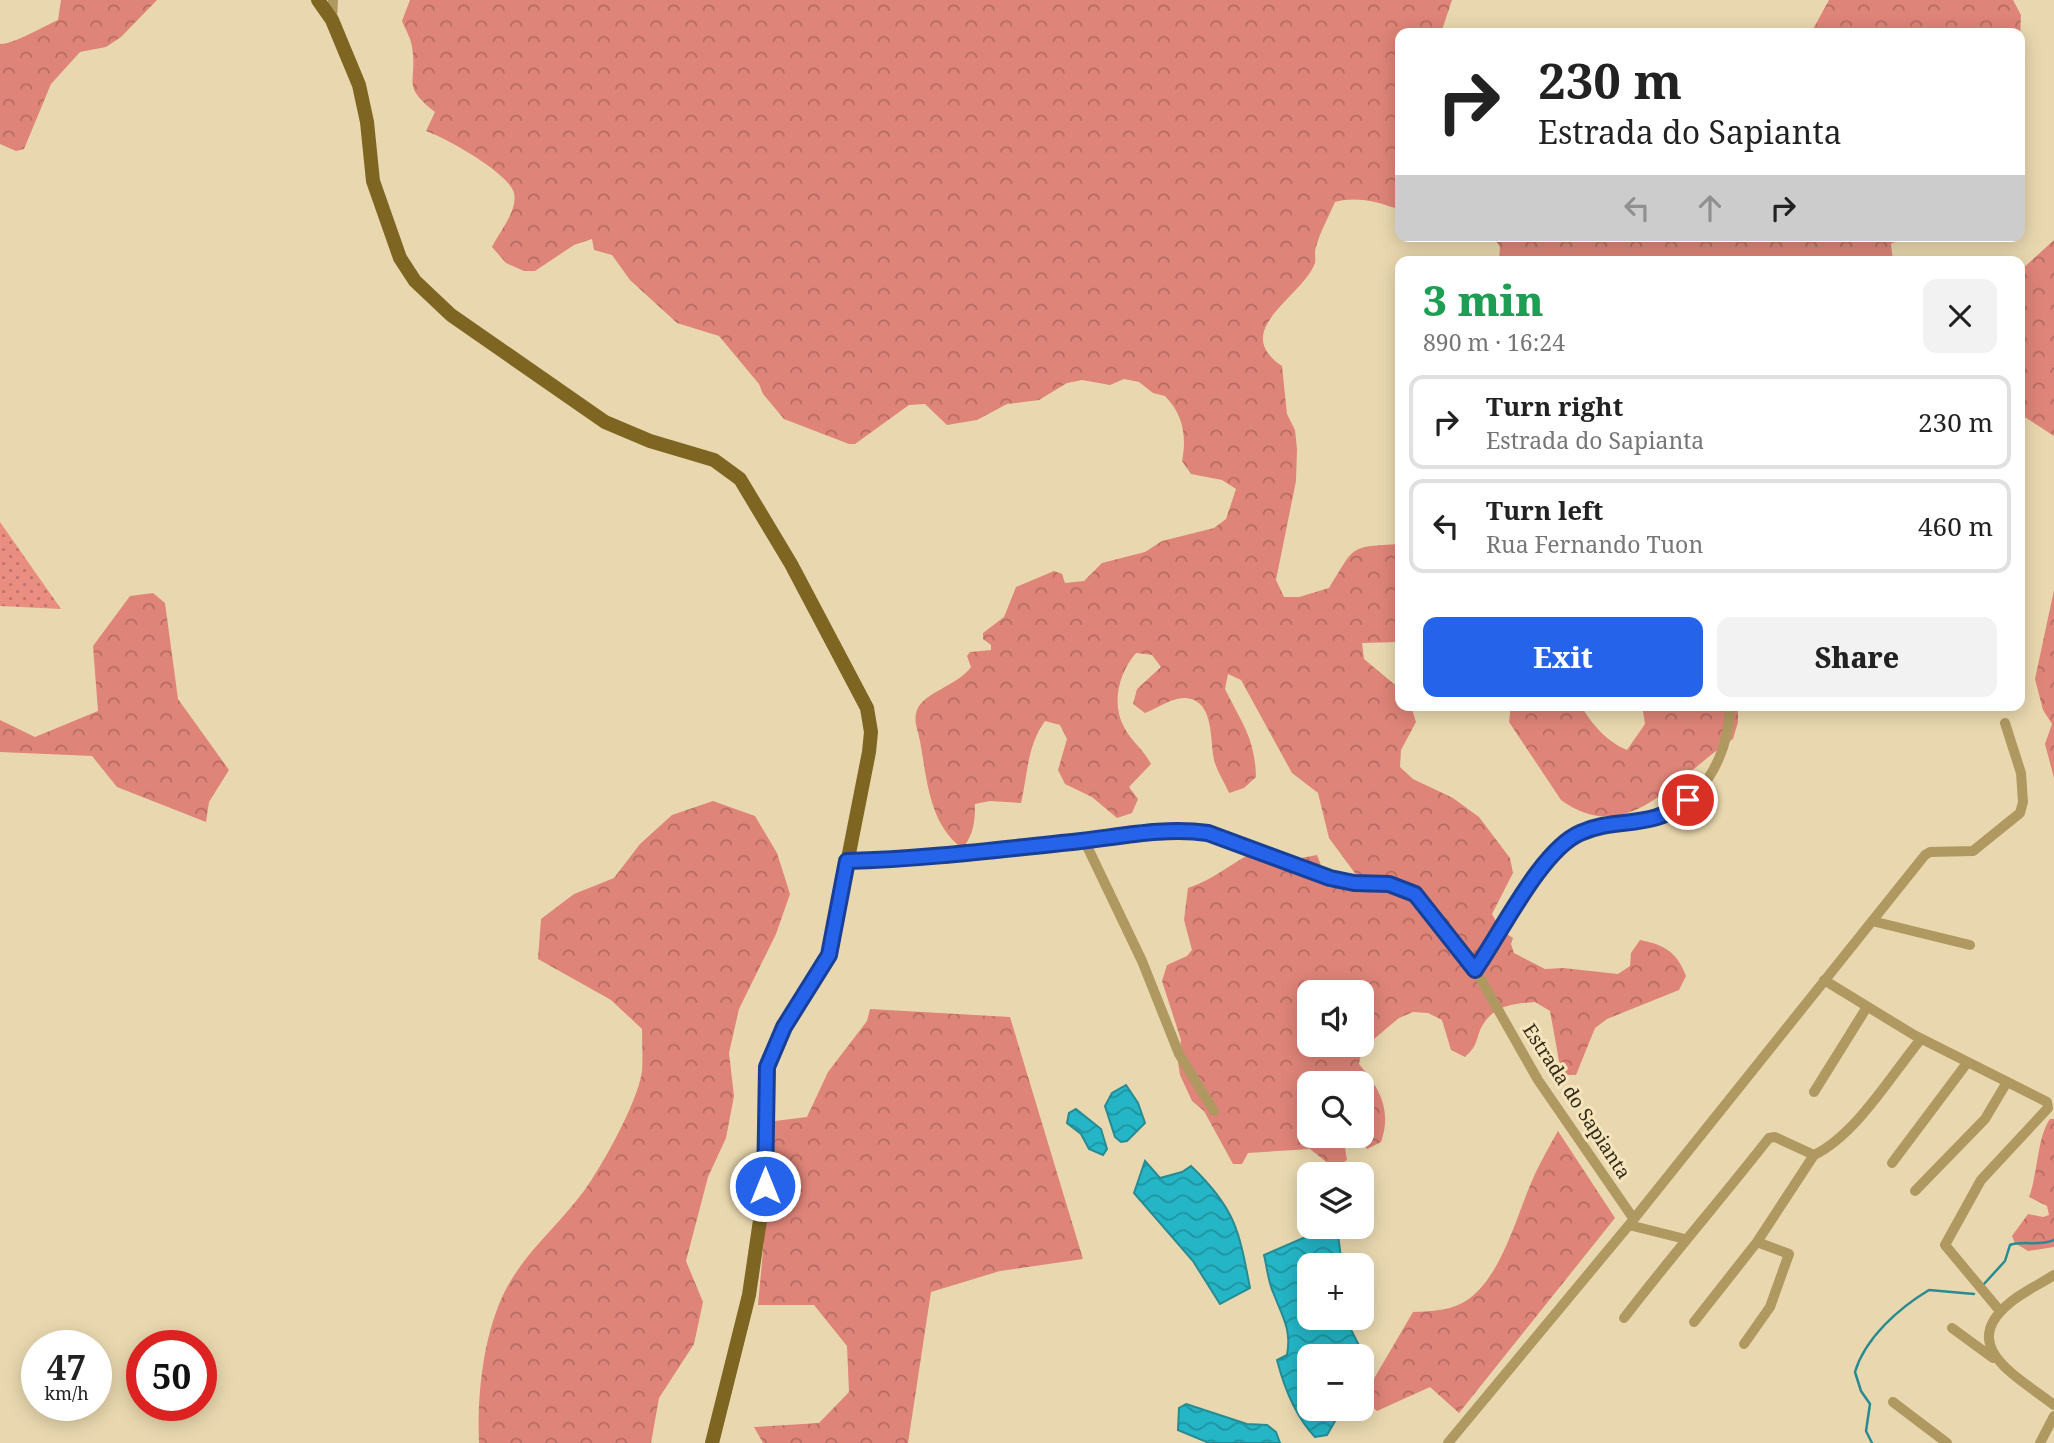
<!DOCTYPE html>
<html lang="en">
<head>
<meta charset="utf-8">
<style>
  :root { --surface:#fff; --page:#f2f2f2; --text:#222; --muted:#767676; --line:#e0e0e0; --accent:#2563eb }
  body { margin:0; font-family:"Noto Serif",serif; background:var(--page); color:var(--text); height:100vh; display:flex; flex-direction:column; font-size:26px; white-space:nowrap }
  * { box-sizing:border-box; margin:0 }
  p { font-size:23px; color:var(--muted) }
  .icon { flex:none; width:38px; height:38px; fill:none; stroke:currentColor; stroke-width:2; stroke-linecap:round; stroke-linejoin:round }
  .map { position:relative; flex:1; overflow:hidden }
  .drawer { position:absolute; left:1395px; top:256px; width:630px; height:455px; display:flex; flex-direction:column; background:var(--surface); border-radius:14px; box-shadow:0 4px 18px #0003 }
  .drawer>* { flex:none }
  .banner { position:absolute; left:1395px; top:28px; width:630px; height:214px; border-radius:14px; box-shadow:0 4px 18px #0003; background:#fff; color:var(--text); overflow:hidden }
  .controls { position:absolute; left:1297px; top:980px; display:grid; gap:14px }
  .controls a { display:grid; place-items:center; width:77px; height:77px; border-radius:14px; background:var(--surface); box-shadow:0 4px 18px #0003; font-size:35px }
  .speed { position:absolute; left:21px; top:1330px; display:flex; gap:14px; font-size:35px; font-weight:700; text-align:center }
  .speed>* { display:grid; place-content:center; width:91px; height:91px; border-radius:50%; background:var(--surface); box-shadow:0 4px 18px #0003; line-height:1 }
  .speed small { font-size:18px; font-weight:400 }
  .speed .limit { border:10px solid #d22; background:#fff; color:#111 }
  .pin { position:absolute; display:grid; place-items:center; width:60px; height:60px; color:#fff; margin:-30px; border:4px solid #fff; border-radius:50%; box-shadow:0 2px 7px #0007 }
  .me { position:absolute; width:77px; margin:-38px; rotate:0deg; stroke-linejoin:round; filter:drop-shadow(0 0 5px #0008) }
  .turn { display:flex; align-items:center; gap:24px; height:147px; padding:0 28px; font-size:32px }
  .turn .icon { width:91px; height:91px; stroke-width:2.5 }
  .turn b { display:block; font-size:49px; line-height:60px }
  .lanes { display:flex; align-items:center; height:66px; padding:0 28px; background:#0003; justify-content:center; gap:35px; direction:ltr }
  .lanes .off { opacity:.35 }
  .round { display:grid; place-items:center; flex:none; width:74px; height:74px; border-radius:14px; background:var(--page) }
  .head { display:flex; align-items:center; justify-content:space-between; height:119px; padding:0 28px }
  h1 { font-size:42px; font-weight:800; line-height:52px; color:#1e9e55 }
  .primary-button { display:flex; gap:14px; margin-top:auto; padding:14px 28px }
  .primary-button a { flex:1; height:80px; border-radius:14px; background:var(--accent); color:#fff; font-size:28px; font-weight:800; line-height:80px; text-align:center }
  .primary-button a+a { background:var(--page); color:var(--text) }
  ul { padding:0; list-style:none }
  li { display:flex; align-items:center; gap:21px; height:94px; margin:0 14px 10px; padding:0 14px; border:4px solid var(--line); border-radius:14px }
  li div { flex:1 }
  li b { display:block; font-size:26px }
  li em { font-style:normal }
  .map>svg:first-child { display:block }
  .green { fill:url(#green-dots) }
  .forest { fill:url(#forest-crowns); fill-rule:evenodd }
  .water { fill:url(#water-waves); stroke:#288b92; stroke-width:2 }
  .lines { fill:none; stroke-linecap:round; stroke-linejoin:round }
  .stream { stroke:#288b92; stroke-width:2.5 }
  .minor { stroke:#b09961; stroke-width:10 }
  .major { stroke:#7e6522; stroke-width:14 }
  .route-casing { stroke:#184099; stroke-width:18 }
  .route { stroke:#2563eb; stroke-width:12 }
  .labels { text-anchor:middle; stroke-width:6; stroke-linejoin:round; paint-order:stroke }
  .street-label { font-size:19px; fill:#302a1a; stroke:#f6e5bc }
</style>
</head>
<body>
<div class="map">
<svg width="2054" height="1443" viewBox="0 0 2054 1443">
  <defs>
    <pattern id="green-dots" width="8" height="8" patternUnits="userSpaceOnUse" patternTransform="scale(1.75)"><rect width="8" height="8" fill="#ea8e82"/><path d="M2 2h.1M6 6h.1" fill="none" stroke="#be746a" stroke-width="1.8" stroke-linecap="round"/></pattern>
    <pattern id="forest-crowns" width="20" height="18" patternUnits="userSpaceOnUse" patternTransform="scale(1.75)"><rect width="20" height="18" fill="#df8478"/><path d="M2 6a3 3 0 1 1 6 0M12 15a3 3 0 1 1 6 0" fill="none" stroke="#b56c62"/></pattern>
    <pattern id="water-waves" width="16" height="10" patternUnits="userSpaceOnUse" patternTransform="scale(1.75)"><rect width="16" height="10" fill="#24b5c6"/><path d="M0 5q4-4 8 0t8 0" fill="none" stroke="#2093a0"/></pattern>
  </defs>
  <rect width="100%" height="100%" fill="#e9d8af"/>
  <!-- green -->
  <path class="green" d="M0,522L61,609L0,606Z"/>
  <!-- forest -->
  <path class="forest" d="M61,0H157L121,37L106,47L80,52L51,84L24,149L16,151L0,144V44C12,45 44,26 58,20Z
    M410,0H1452L1441,33H1400V210C1378,202 1358,196 1335,202C1329,216 1320,232 1316,247C1314,252 1316,258 1315,263C1302,298 1229,330 1282,366L1287,414L1295,430L1297,449L1296,481L1276,580L1284,597H1299L1329,588C1356,545 1348,547 1400,544V642L1362,643L1364,659L1400,689V705L1411,706L1416,722L1401,750L1400,767L1413,779L1453,798L1479,817L1510,858L1513,873L1492,914L1501,930L1513,938L1511,944L1514,953L1545,969L1563,968L1618,974L1630,966L1631,953L1640,940C1665,945 1677,952 1686,976L1679,990L1607,1019L1595,1028L1576,1075H1565L1559,1061L1550,1011L1535,1002C1512,1004 1493,1005 1481,1028C1475,1042 1478,1045 1465,1057L1451,1050L1442,1020L1428,1013L1413,1012L1399,1018L1362,1049L1359,1064C1380,1088 1392,1111 1381,1142L1367,1149L1359,1136L1362,1083H1309V1136H1343L1347,1160L1334,1168L1310,1149L1248,1153L1242,1164H1233L1204,1111L1192,1101L1180,1075L1178,1062L1181,1040L1162,981L1167,965L1187,956L1192,950L1184,920L1188,888C1213,880 1233,862 1257,850L1285,861L1317,855L1328,883L1343,885L1357,876L1329,838L1318,793L1292,773L1241,680L1228,674L1225,689C1241,722 1255,737 1256,777L1244,788L1229,793C1225,783 1218,773 1215,763C1209,743 1216,701 1186,698C1172,697 1158,708 1145,713L1133,704L1137,689L1161,667L1152,655L1136,653C1119,673 1111,703 1124,727C1131,741 1144,750 1151,764L1129,787L1138,799L1132,813L1117,818L1092,797L1065,784L1058,770L1067,739L1060,725L1045,721C1027,746 1028,773 1021,803L990,801L975,804C975,820 974,836 962,848C929,824 927,779 920,741C918,730 913,721 917,710C924,692 957,686 971,667L967,656L970,652L991,650V645L983,639V633L1004,617L1016,587L1054,571L1062,574L1065,583L1084,581L1102,563L1145,552L1162,541L1214,528L1226,519L1236,489L1222,480L1191,474L1182,461C1187,437 1183,414 1165,396L1153,393L1139,382L1124,379L1110,385L1082,380L1067,383L1039,400L1007,404L977,420L947,425L925,404L909,405L855,444H849L784,419L763,394L759,384L719,336L677,323L630,280L612,255L594,250L592,239L574,245L535,271H524L506,263L492,247C499,232 518,211 514,193C509,173 446,138 426,131L435,112C400,84 418,84 412,47C411,38 405,29 402,21ZM1309,992H1362V1045H1309Z
    M1829,0H2013L2021,15L2020,40V33H1811Z
    M1493,236H1905L1891,244L1893,261H1499L1500,247Z
    M2054,240V436L2020,414V271Z
    M2054,590V778L2045,744L2052,724L2043,710L2035,679Z
    M153,593L165,603L178,699L229,770L209,802L206,822L117,787L92,756L0,752V720L35,737L98,711L93,646L130,596Z
    M1511,705H1587L1583,709C1593,726 1609,743 1627,750L1645,724L1642,705H1738V722L1733,739C1679,773 1629,850 1561,800L1509,722Z
    M713,801L755,816L777,853L790,894L776,934L739,1009L729,1053L734,1096L726,1138L708,1177L686,1261L703,1302L694,1344L659,1398L651,1443H479C477,1395 483,1335 505,1291C525,1252 558,1226 584,1191C602,1166 638,1102 642,1071C643,1058 642,1043 642,1029L611,1000L538,959L541,919L574,894L614,878L640,844L672,815Z
    M870,1009L1010,1017L1083,1259L1000,1271L931,1292L908,1443H763L754,1427L819,1423L849,1392L847,1346L814,1305H758L775,1121L807,1117L828,1072L867,1021Z
    M2050,1119H2054V1247L2028,1251L2015,1243L2012,1236L2028,1214L2043,1217L2049,1215L2047,1206L2029,1197C2038,1174 2037,1137 2050,1119Z
    M1558,1131L1615,1218L1459,1413L1430,1387L1377,1411L1362,1399L1413,1312C1433,1311 1453,1311 1470,1298C1504,1272 1518,1210 1535,1174C1542,1159 1550,1145 1558,1131Z"/>
  <!-- water -->
  <path class="water" d="M1126,1085L1138,1103L1145,1123L1127,1141L1121,1142L1115,1137L1105,1106L1112,1093Z
    M1076,1109L1101,1129L1107,1149L1103,1155L1089,1149L1081,1134L1067,1123L1069,1113Z
    M1145,1161L1160,1178L1182,1172L1191,1166C1235,1208 1239,1230 1250,1288L1220,1304L1193,1261L1134,1193Z
    M1329,1227L1338,1235L1342,1265H1309V1318H1345L1368,1363L1362,1374V1356H1309V1409H1342L1327,1435L1315,1437C1295,1416 1284,1387 1277,1360L1287,1355C1292,1329 1282,1316 1273,1292C1268,1281 1267,1267 1264,1255Z
    M1186,1404L1247,1424L1267,1425L1276,1432L1280,1443H1209L1178,1430L1179,1408Z"/>
  <g class="lines">
    <!-- stream -->
    <path class="stream" d="M1984,1284L2005,1261L2010,1245C2025,1240 2037,1247 2054,1240
      M1872,1443L1866,1431L1870,1404L1861,1391L1855,1372C1865,1338 1899,1308 1929,1290L1974,1294"/>
    <!-- minor -->
    <path class="minor" d="M332,20L333,0
      M1084,840L1142,961L1179,1054L1214,1111
      M847,861L899,860L1189,831L1208,833L1330,878L1354,883L1389,884L1415,894L1422,900L1475,969L1538,1080L1633,1218
      M1872,921L1970,945
      M1475,969C1497,938 1539,857 1568,839C1591,824 1621,828 1646,822C1701,809 1729,757 1730,705
      M1824,980L1914,1035L2047,1102L2048,1108L1981,1180L1945,1245L2000,1311
      M1814,1092L1867,1007
      M1892,1163L1967,1063
      M1915,1191L1985,1119L2007,1082
      M1629,1225L1685,1239
      M2054,1275C2040,1284 2025,1291 2012,1301C1955,1346 2017,1376 2054,1405
      M1624,1318C1671,1257 1721,1199 1769,1138L1775,1137L1814,1155C1856,1135 1892,1074 1921,1039
      M1694,1322L1757,1242L1814,1155
      M1952,1328L1993,1358
      M1744,1344L1770,1307L1789,1254L1757,1242
      M1893,1402L1947,1443
      M1448,1443L1629,1225L1925,855L1930,852L1973,851L2020,813L2023,802L2021,773L2005,723
      M2040,1443L2054,1416"/>
    <!-- major -->
    <path class="major" d="M318,0L332,20L359,85L367,122L373,181L400,258L415,281L451,315L605,422L650,441L714,460L740,479L791,564L867,708L871,732L869,752L829,955L784,1027L767,1067L765,1186L749,1295L712,1443"/>
  </g>
  <g class="lines">
    <defs>
      <path id="route" d="M765,1186L767,1067L784,1027L829,955L847,861C925,859 1003,849 1081,841C1123,836 1166,827 1208,833L1330,878L1354,883L1389,884L1415,894L1475,970C1501,933 1541,850 1580,833C1617,816 1651,831 1688,800"/>
    </defs>
    <!-- route casing -->
    <use href="#route" class="route-casing"/>
    <!-- route -->
    <use href="#route" class="route"/>
  </g>
  <g class="labels">
    <!-- street labels -->
    <g class="street-label">
      <text transform="translate(1577 1101) rotate(57)" y="7">Estrada do Sapianta</text>
    </g>
  </g>
</svg>
<div class="controls">
<a><svg class="icon" aria-label="sound" viewBox="0 0 24 24"><path d="M4 9h4l5-4v14l-5-4H4zM17 9q2 3 0 6"/></svg></a>
<a><svg class="icon" aria-label="search" viewBox="0 0 24 24"><circle cx="10" cy="10" r="6"/><path d="M15 15l6 6"/></svg></a>
<a><svg class="icon" aria-label="layers" viewBox="0 0 24 24"><path d="M12 4l9 5-9 5-9-5zM3 14l9 5 9-5"/></svg></a>
<a>+</a>
<a>−</a>
</div>
<div class="speed"><div>47<small>km/h</small></div><div class="limit">50</div></div>
<div class="pin" style="left:1688px;top:800px;background:#d93025"><svg class="icon" aria-label="arrive" viewBox="0 0 24 24"><path d="M6 21V4h12l-3 4 3 4H6"/></svg></div>
<svg class="me" style="left:765px;top:1186px" viewBox="-20 -20 40 40"><circle r="17" fill="#2563eb" stroke="#fff" stroke-width="3"/><path d="M0-11L8 9 0 5-8 9z" fill="#fff"/></svg>
<div class="banner">
<div class="turn"><svg class="icon" aria-label="right" viewBox="0 0 24 24"><path d="M7 20v-9h11M14 6l5 5-5 5"/></svg><div><b>230 m</b>Estrada do Sapianta</div></div>
<div class="lanes"><svg class="icon off" aria-label="left" viewBox="0 0 24 24"><path d="M17 20v-9H6M10 6l-5 5 5 5"/></svg><svg class="icon off" aria-label="ahead" viewBox="0 0 24 24"><path d="M12 20V5M6 11l6-6 6 6"/></svg><svg class="icon" aria-label="right" viewBox="0 0 24 24"><path d="M7 20v-9h11M14 6l5 5-5 5"/></svg></div>
</div>
<section class="drawer">
<div class="head"><div><h1>3 min</h1><p>890 m · 16:24</p></div><a class="round"><svg class="icon" aria-label="close" viewBox="0 0 24 24"><path d="M6 6l12 12M18 6L6 18"/></svg></a></div>
<ul>
<li><svg class="icon" aria-label="right" viewBox="0 0 24 24"><path d="M7 20v-9h11M14 6l5 5-5 5"/></svg><div><b>Turn right</b><p>Estrada do Sapianta</p></div><em>230 m</em></li>
<li><svg class="icon" aria-label="left" viewBox="0 0 24 24"><path d="M17 20v-9H6M10 6l-5 5 5 5"/></svg><div><b>Turn left</b><p>Rua Fernando Tuon</p></div><em>460 m</em></li>
</ul>
<div class="primary-button"><a>Exit</a><a>Share</a></div>
</section>
</div>
</body>
</html>
